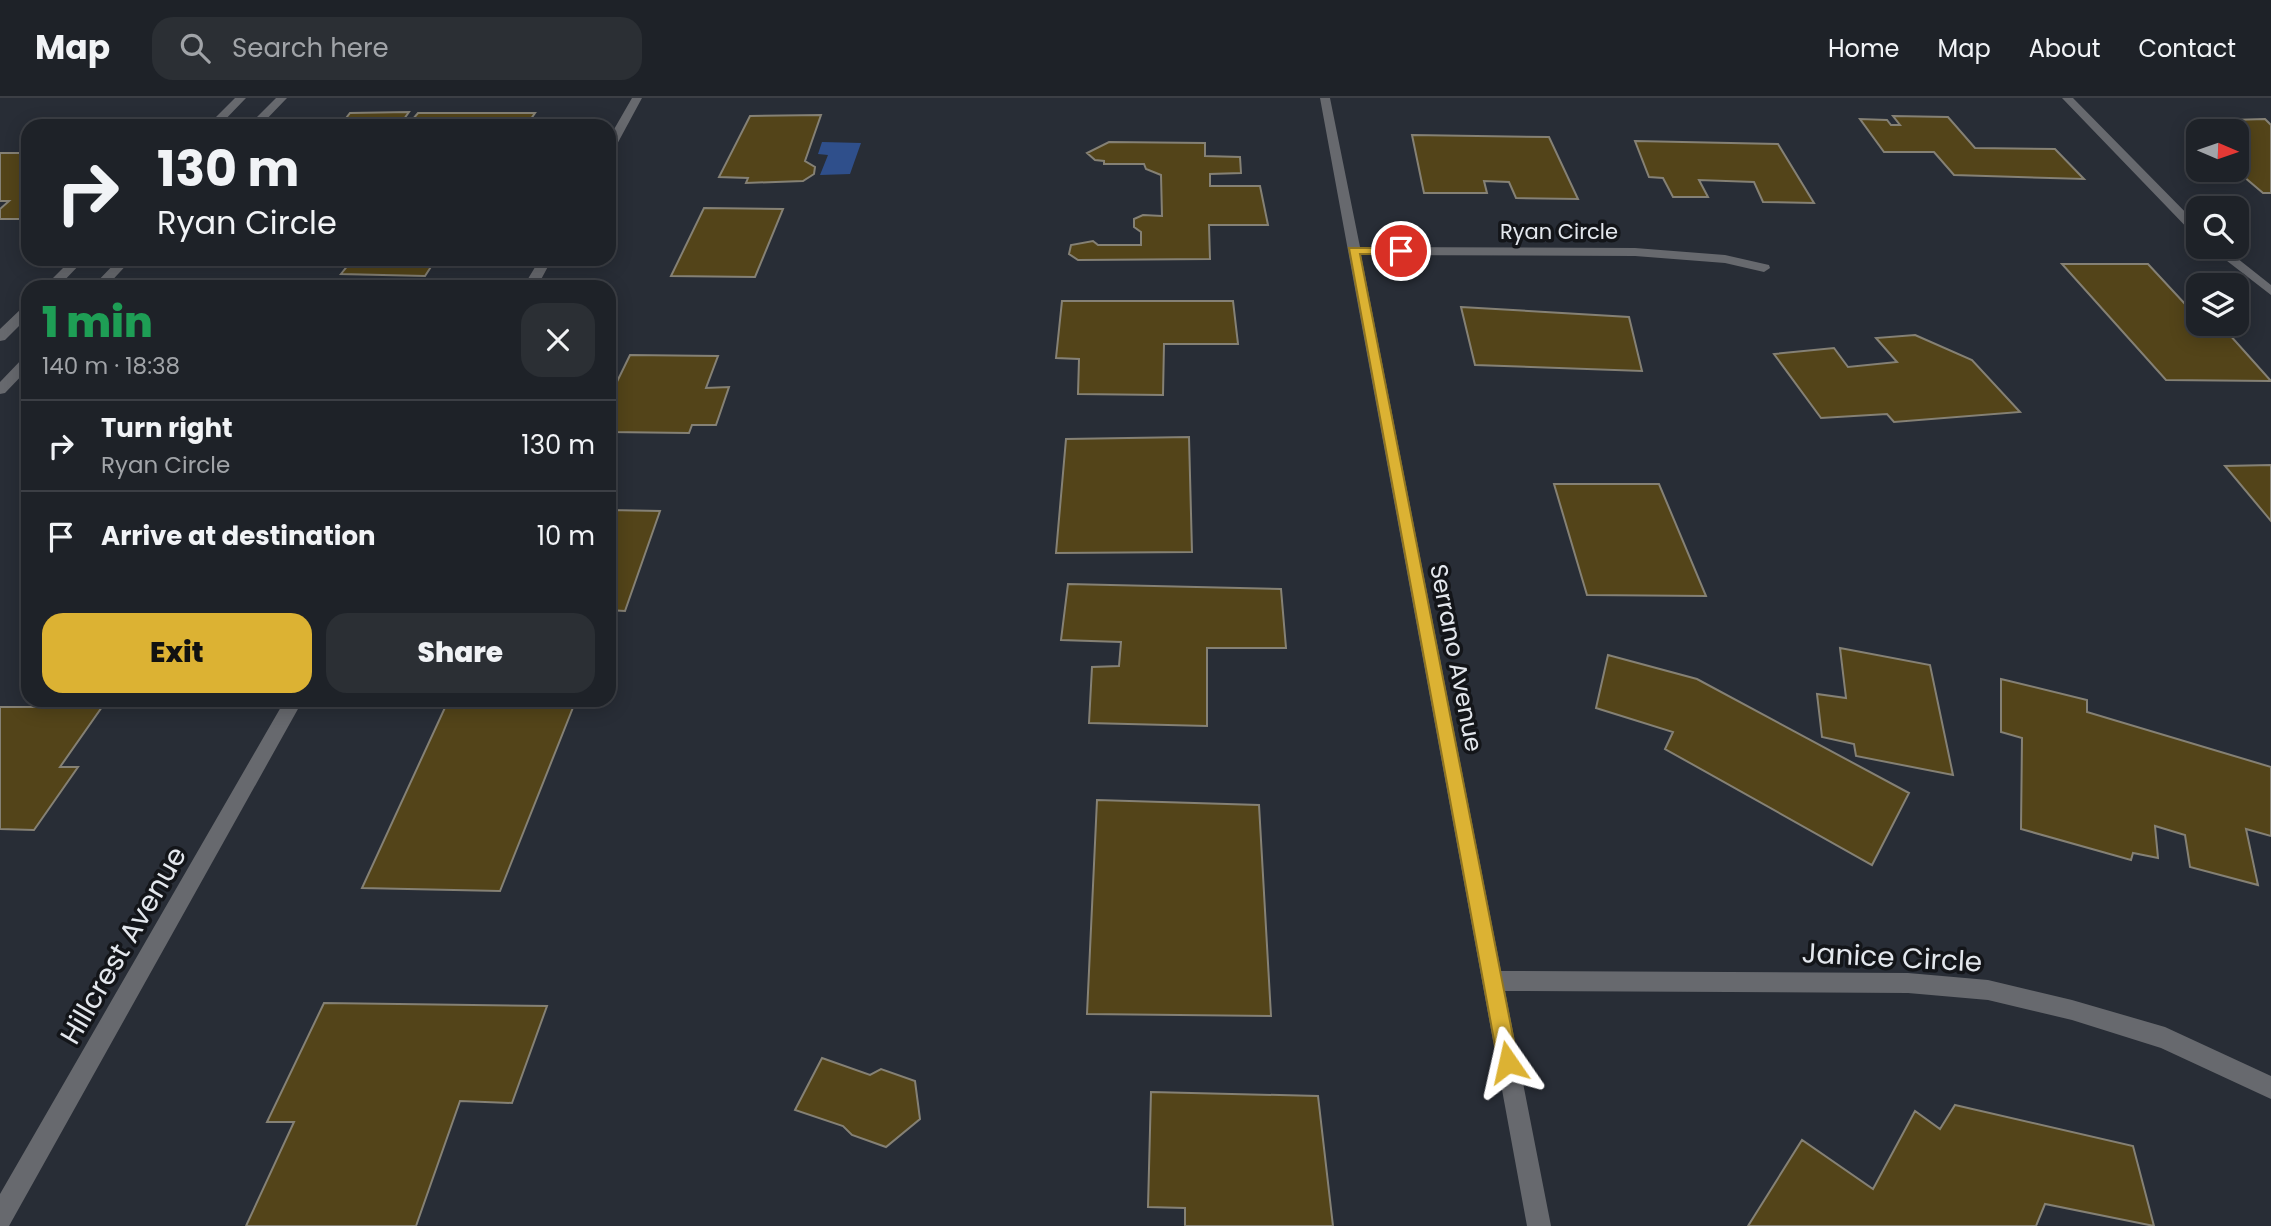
<!DOCTYPE html>
<html lang="en">
<head>
<meta charset="utf-8">
<style>
  :root { --surface:#1e2228; --page:#2b2f34; --text:#f1f3f6; --muted:#a1a4a8; --line:#3c3f45; --accent:#dcb233 }
  body { margin:0; font-family:Poppins,sans-serif; background:var(--page); color:var(--text); height:100vh; display:flex; flex-direction:column; font-size:26px; white-space:nowrap }
  * { box-sizing:border-box; margin:0 }
  p { font-size:23px; color:var(--muted) }
  .icon { flex:none; width:38px; height:38px; fill:none; stroke:currentColor; stroke-width:2; stroke-linecap:round; stroke-linejoin:round }
  .map { position:relative; flex:1; overflow:hidden }
  .drawer { position:absolute; left:21px; top:182px; width:595px; height:427px; display:flex; flex-direction:column; background:var(--surface); border-radius:21px; box-shadow:0 4px 18px #0003,0 0 0 2px var(--line) }
  .drawer>* { flex:none }
  .top-card { position:absolute; left:21px; top:21px; width:595px; height:147px; border-radius:21px; box-shadow:0 4px 18px #0003,0 0 0 2px var(--line); background:#1e2228; color:var(--text); overflow:hidden }
  .needle { width:46px; rotate:92deg }
  .controls { position:absolute; left:2186px; top:21px; display:grid; gap:14px }
  .controls a { display:grid; place-items:center; width:63px; height:63px; border-radius:14px; background:var(--surface); box-shadow:0 4px 18px #0003,0 0 0 2px var(--line); font-size:35px }
  .pin { position:absolute; display:grid; place-items:center; width:60px; height:60px; color:#fff; margin:-30px; border:4px solid #fff; border-radius:50%; box-shadow:0 2px 7px #0007 }
  .me { position:absolute; width:77px; margin:-38px; rotate:349deg; stroke-linejoin:round; filter:drop-shadow(0 0 5px #0008) }
  .turn { display:flex; align-items:center; gap:24px; height:147px; padding:0 21px; font-size:32px }
  .turn .icon { width:91px; height:91px; stroke-width:2.5 }
  .turn b { display:block; font-size:49px; line-height:60px }
  .round { display:grid; place-items:center; flex:none; width:74px; height:74px; border-radius:21px; background:var(--page) }
  .summary { display:flex; align-items:center; justify-content:space-between; height:119px; padding:0 21px }
  h1 { font-size:42px; font-weight:800; line-height:52px; color:#1e9e55 }
  .action { display:flex; gap:14px; margin-top:auto; padding:14px 21px }
  .action a { flex:1; height:80px; border-radius:21px; background:var(--accent); color:#111; font-size:28px; font-weight:800; line-height:80px; text-align:center }
  .action a+a { background:var(--page); color:var(--text) }
  ul { padding:0; list-style:none }
  li { display:flex; align-items:center; gap:21px; height:91px; padding:0 21px; border-top:2px solid var(--line) }
  li div { flex:1 }
  li b { display:block; font-size:26px }
  li em { font-style:normal }
  header { display:flex; align-items:center; gap:42px; box-sizing:border-box; height:98px; padding:0 35px; background:var(--surface); border-bottom:2px solid var(--line) }
  header strong { font-size:33px }
  nav { display:flex; gap:38px; margin-inline-start:auto; font-size:24px }
  .search { width:490px; height:63px; background:var(--page); display:flex; align-items:center; gap:18px; box-sizing:border-box; padding:0 24px; border-radius:21px; color:var(--muted); font-size:26px }
  .map>svg:first-child { display:block }
  .water { fill:#2f4f8b }
  .building { fill:#534419; stroke:#858175; stroke-width:2 }
  .lines { fill:none; stroke-linecap:round; stroke-linejoin:round }
  .minor { fill:#67696e; fill-rule:evenodd }
  .route { fill:#dcb233; stroke:#8f7421; stroke-width:2 }
  .labels { text-anchor:middle; stroke-width:7; stroke-linejoin:round; paint-order:stroke }
  .far-street-label { font-size:21px; fill:#e3e7ed; stroke:#131519 }
  .street-label { font-size:24px; fill:#e3e7ed; stroke:#131519 }
  .near-street-label { font-size:28px; fill:#e3e7ed; stroke:#131519 }
</style>
</head>
<body>
<header>
<strong>Map</strong>
<div class="search"><svg class="icon" aria-label="search" viewBox="0 0 24 24"><circle cx="10" cy="10" r="6"/><path d="M15 15l6 6"/></svg>Search here</div>
<nav><a>Home</a><a>Map</a><a>About</a><a>Contact</a></nav>
</header>
<div class="map">
<svg width="2271" height="1128" viewBox="0 0 2271 1128">
  <rect width="100%" height="100%" fill="#282d36"/>
  <!-- water -->
  <path class="water" d="M822,44L861,45L850,76L820,77L828,57L818,56Z"/>
  <!-- building -->
  <path class="building" d="M409,14L399,28H340L350,15Z
    M418,15H535L526,28H407Z
    M821,17L805,63L815,69L814,76L803,83L746,85L748,80L719,79L750,18Z
    M1893,18L1948,19L1975,50L2055,51L2084,81L1954,77L1934,54H1884L1860,21L1887,22L1891,27H1900Z
    M2265,21L2271,27V95H2263L2236,72L2238,62L2236,33H2207L2196,23Z
    M1412,37L1549,39L1578,101L1516,100L1509,84L1484,83L1487,95H1424Z
    M1635,43L1778,46L1814,105L1763,104L1754,84L1699,82L1708,99H1673L1663,80L1649,79Z
    M1109,44L1205,45V58L1240,59L1241,75L1210,76V88H1260L1268,127H1209L1210,161L1078,162L1069,156L1071,147L1093,143L1098,147H1141V134L1134,129V121L1143,117L1162,118L1161,77L1146,71L1144,66H1104V63L1095,62L1087,55Z
    M0,55H28V121H0V111L9,103H0Z
    M704,110L783,111L755,179L671,178Z
    M353,161H436L425,178L341,176Z
    M2062,166H2148L2198,220V226H2204L2214,237L2229,236L2271,283L2166,282Z
    M1062,203H1233L1238,246H1164L1163,297L1078,296L1079,261L1056,260Z
    M1461,209L1629,219L1642,273L1475,267Z
    M1915,237L1972,262L2020,314L1894,324L1887,316L1821,320L1774,256L1834,250L1848,269L1897,264L1876,240Z
    M630,257L718,258L706,290L729,289L716,327H692L689,335L609,334V300Z
    M1189,339L1192,454L1056,455L1066,341Z
    M2271,367V423L2225,368Z
    M1554,386H1659L1706,498L1587,497Z
    M609,412L660,413L625,513L609,512Z
    M1068,486L1281,491L1286,550H1207V628L1089,625L1092,569L1119,568L1121,544L1061,542Z
    M1840,550L1930,567L1953,677L1856,658L1854,646L1822,639L1817,596L1846,600Z
    M1608,557L1697,581L1909,695L1872,767L1665,651L1673,634L1596,610Z
    M2001,581L2087,602V614L2271,669V738L2246,731L2258,787L2190,769L2185,737L2155,728L2158,760L2133,755L2131,762L2021,731L2022,640L2001,634Z
    M576,602L500,793L362,790L448,603Z
    M0,609H102L60,669H78L34,732L0,731Z
    M1097,702L1259,707L1271,918L1087,916Z
    M324,905L547,908L512,1005L460,1003L416,1128H246L294,1024H267Z
    M822,960L870,977L881,971L915,983L920,1021L886,1049L852,1037L843,1028L795,1012Z
    M1151,994L1318,998L1333,1128H1185V1110L1148,1109Z
    M1955,1007L2133,1048L2154,1128L2045,1106L2036,1128H1748L1802,1042L1873,1091L1915,1013L1940,1031Z"/>
  <g class="lines">
    <!-- minor -->
    <path class="minor" d="M235,0H246L219,28H207Z
      M276,0H287L260,28H248Z
      M632,0H642L615,50L609,53V40Z
      M1320,0H1330L1360,149L1635,150L1725,157L1769,167L1770,170L1764,174L1725,165L1635,158L1361,157L1501,873L1908,875L1988,882L2072,902L2165,929L2271,978V1001L2161,950L2072,922L1988,902L1908,895L1505,893L1551,1128H1527Z
      M2062,0H2073L2198,127V138L2194,137Z
      M2209,149H2223L2271,187V197Z
      M72,161H85L58,189H44Z
      M119,161H132L106,189H92Z
      M540,161H552L537,189H523Z
      M28,208V219L5,242L0,243V231L23,209Z
      M28,259V271L5,295L0,296V284L23,260Z
      M285,602H303L9,1128H0V1096Z"/>
  </g>
  <!-- route -->
  <path class="route" d="M1349,150H1401L1407,153L1401,156H1360L1518,964L1515,971L1508,974L1501,971L1498,964Z"/>
  <g class="labels">
    <!-- far-street labels -->
    <g class="far-street-label">
      <text x="1559" y="141">Ryan Circle</text>
    </g>
    <!-- street labels -->
    <g class="street-label">
      <text transform="translate(1456 560) rotate(79)" y="8">Serrano Avenue</text>
    </g>
    <!-- near-street labels -->
    <g class="near-street-label">
      <text transform="translate(123 847) rotate(-60)" y="10">Hillcrest Avenue</text>
      <text transform="translate(1892 859) rotate(3)" y="10">Janice Circle</text>
    </g>
  </g>
</svg>
<div class="controls">
<a><svg class="needle" viewBox="-14 -14 28 28"><path d="M0-13l5 13h-10z" fill="#e53935"/><path d="M0 13l5-13h-10z" fill="#a1a4a8"/></svg></a>
<a><svg class="icon" aria-label="search" viewBox="0 0 24 24"><circle cx="10" cy="10" r="6"/><path d="M15 15l6 6"/></svg></a>
<a><svg class="icon" aria-label="layers" viewBox="0 0 24 24"><path d="M12 4l9 5-9 5-9-5zM3 14l9 5 9-5"/></svg></a>
</div>
<div class="pin" style="left:1401px;top:153px;background:#d93025"><svg class="icon" aria-label="arrive" viewBox="0 0 24 24"><path d="M6 21V4h12l-3 4 3 4H6"/></svg></div>
<svg class="me" style="left:1508px;top:964px" viewBox="-20 -20 40 40"><path d="M0-17L14 15 0 8-14 15z" fill="#dcb233" stroke="#fff" stroke-width="4"/></svg>
<div class="top-card">
<div class="turn"><svg class="icon" aria-label="right" viewBox="0 0 24 24"><path d="M7 20v-9h11M14 6l5 5-5 5"/></svg><div><b>130 m</b>Ryan Circle</div></div>
</div>
<section class="drawer">
<div class="summary"><div><h1>1 min</h1><p>140 m · 18:38</p></div><a class="round"><svg class="icon" aria-label="close" viewBox="0 0 24 24"><path d="M6 6l12 12M18 6L6 18"/></svg></a></div>
<ul>
<li><svg class="icon" aria-label="right" viewBox="0 0 24 24"><path d="M7 20v-9h11M14 6l5 5-5 5"/></svg><div><b>Turn right</b><p>Ryan Circle</p></div><em>130 m</em></li>
<li><svg class="icon" aria-label="arrive" viewBox="0 0 24 24"><path d="M6 21V4h12l-3 4 3 4H6"/></svg><div><b>Arrive at destination</b></div><em>10 m</em></li>
</ul>
<div class="action"><a>Exit</a><a>Share</a></div>
</section>
</div>
</body>
</html>
